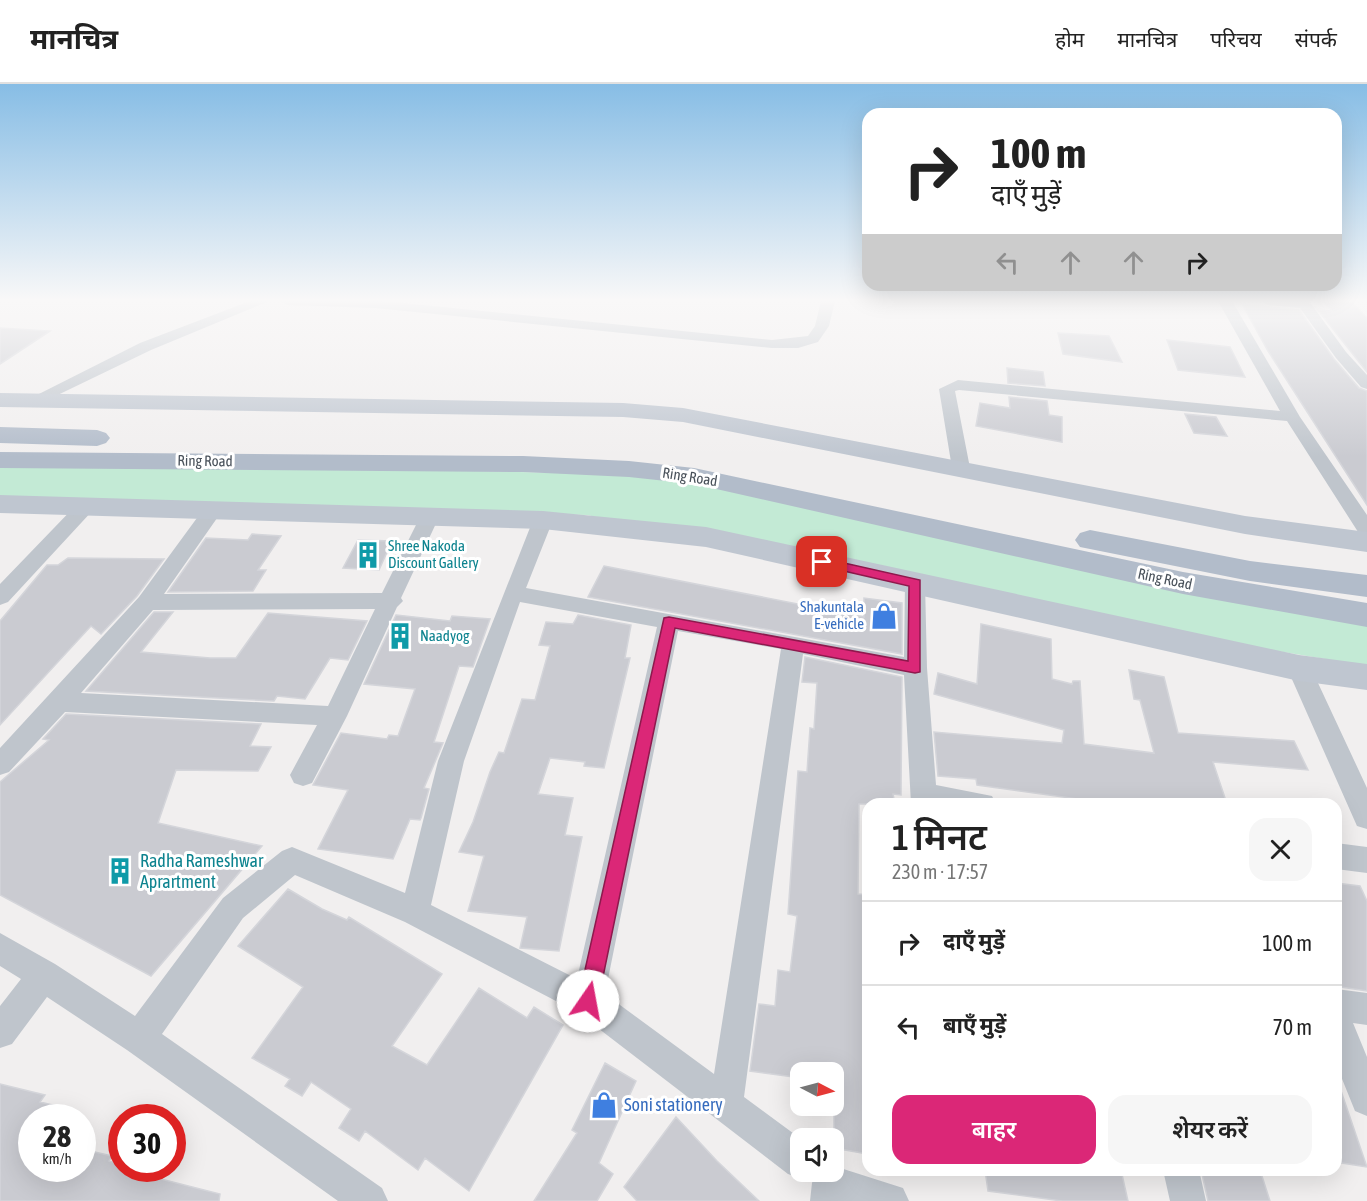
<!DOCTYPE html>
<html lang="hi">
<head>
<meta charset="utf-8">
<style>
  :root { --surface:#fff; --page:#f6f6f6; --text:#222; --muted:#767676; --line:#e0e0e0; --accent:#db2777 }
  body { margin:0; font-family:"Asap Condensed","Noto Sans Devanagari",sans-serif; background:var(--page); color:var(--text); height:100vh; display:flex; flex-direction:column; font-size:22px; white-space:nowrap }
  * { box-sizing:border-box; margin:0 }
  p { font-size:20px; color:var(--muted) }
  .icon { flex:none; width:33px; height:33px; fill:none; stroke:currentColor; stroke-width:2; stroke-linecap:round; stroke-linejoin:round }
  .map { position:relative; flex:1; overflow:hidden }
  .sheet { position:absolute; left:862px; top:714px; width:480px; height:378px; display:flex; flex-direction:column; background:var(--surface); border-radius:18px; box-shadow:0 6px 24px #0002 }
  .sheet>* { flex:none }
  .top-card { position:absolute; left:862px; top:24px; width:480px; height:183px; border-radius:18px; box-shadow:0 6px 24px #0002; background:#fff; color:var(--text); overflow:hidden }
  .needle { width:39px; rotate:96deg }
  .buttons { position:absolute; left:790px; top:978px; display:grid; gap:12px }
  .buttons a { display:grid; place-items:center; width:54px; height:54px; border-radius:12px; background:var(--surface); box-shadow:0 6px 24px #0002; font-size:30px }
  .speed { position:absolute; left:18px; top:1020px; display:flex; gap:12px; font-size:30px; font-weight:700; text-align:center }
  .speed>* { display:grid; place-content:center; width:78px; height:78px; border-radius:50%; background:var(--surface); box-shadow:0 6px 24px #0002; line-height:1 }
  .speed small { font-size:15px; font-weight:400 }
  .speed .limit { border:9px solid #d22; background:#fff; color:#111 }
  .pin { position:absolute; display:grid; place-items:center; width:51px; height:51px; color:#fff; margin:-26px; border-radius:12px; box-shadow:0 3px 9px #0006 }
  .me { position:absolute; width:66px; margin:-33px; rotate:12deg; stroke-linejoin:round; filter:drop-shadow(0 0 4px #0008) }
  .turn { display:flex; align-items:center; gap:21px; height:126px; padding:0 30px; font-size:27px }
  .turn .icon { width:78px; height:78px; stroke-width:2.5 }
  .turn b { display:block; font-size:42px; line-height:51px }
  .lanes { display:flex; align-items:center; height:57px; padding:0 30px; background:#0003; justify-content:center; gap:30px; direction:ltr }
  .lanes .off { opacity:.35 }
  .round { display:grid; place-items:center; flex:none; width:63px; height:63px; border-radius:18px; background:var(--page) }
  .summary { display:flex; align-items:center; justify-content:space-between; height:102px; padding:0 30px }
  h1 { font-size:36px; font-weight:600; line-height:45px }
  .button { display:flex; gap:12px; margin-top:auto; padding:12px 30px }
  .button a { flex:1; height:69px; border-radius:18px; background:var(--accent); color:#fff; font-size:24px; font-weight:600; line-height:69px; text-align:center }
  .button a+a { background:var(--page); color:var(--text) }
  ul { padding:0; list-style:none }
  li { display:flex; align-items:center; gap:18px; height:84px; padding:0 30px; border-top:2px solid var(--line) }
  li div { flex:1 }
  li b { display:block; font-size:22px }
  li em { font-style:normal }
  header { display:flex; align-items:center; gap:36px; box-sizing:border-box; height:84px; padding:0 30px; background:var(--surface); border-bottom:2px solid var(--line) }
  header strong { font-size:28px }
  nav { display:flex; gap:33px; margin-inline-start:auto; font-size:21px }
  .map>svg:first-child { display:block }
  .green { fill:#c3ead5 }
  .building { fill:#cacbd1; stroke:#d4d5da; stroke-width:1.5 }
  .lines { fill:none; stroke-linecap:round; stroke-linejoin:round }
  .street { fill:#bfc5cc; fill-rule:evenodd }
  .secondary { fill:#bfc6d0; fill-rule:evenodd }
  .primary { fill:#b2bcca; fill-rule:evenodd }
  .route { fill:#db2777; stroke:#8e194d; stroke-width:1.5 }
  .labels { text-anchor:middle; stroke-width:6; stroke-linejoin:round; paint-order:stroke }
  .street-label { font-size:15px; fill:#49515a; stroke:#fff }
  .culture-label { font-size:15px; fill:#0d838f; stroke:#fff; text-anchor:start }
  .shop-label { font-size:15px; fill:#366cbe; stroke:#fff; text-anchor:end }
  .near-culture-label { font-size:18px; fill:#0d838f; stroke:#fff; text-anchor:start }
  .near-shop-label { font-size:18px; fill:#366cbe; stroke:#fff; text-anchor:start }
</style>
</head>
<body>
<header>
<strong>मानचित्र</strong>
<nav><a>होम</a><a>मानचित्र</a><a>परिचय</a><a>संपर्क</a></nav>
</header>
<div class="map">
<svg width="1367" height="1117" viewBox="0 0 1367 1117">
  <rect width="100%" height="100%" fill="#f1efef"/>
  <!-- green -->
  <path class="green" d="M0,376L694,392L1367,530V582L1133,543L587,431L0,416Z"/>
  <!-- building -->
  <path class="building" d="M1323,217H1351L1367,234V288L1318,226L1332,227Z
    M1242,220L1299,226L1334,275L1359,304L1367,307V421L1268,267Z
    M0,244L50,247L0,280Z
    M1058,249L1109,252L1122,278L1063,270Z
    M1167,256L1230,263L1245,293L1178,286Z
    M1007,284L1043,288L1045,302L1008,299Z
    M1009,313L1047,317L1049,331L1062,333V358L976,342L980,319L1010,324Z
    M1185,330L1216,333L1227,352L1194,349Z
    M252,450L281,452L258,486H266L253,507L168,508L206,454L248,456Z
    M358,456L392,457L379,486L343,484Z
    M68,474L164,475L137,512L101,550L91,542L0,641V537L47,481H58Z
    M604,482L864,533V514L902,519V570L588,513Z
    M154,528H173L141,568L210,574H236L268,529L367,537L348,576L330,574L305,615L277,612L274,617L86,607Z
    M396,531L450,537L452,532L490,535L473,583L459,582L434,658L443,659L424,704L429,705L421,734L420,736L410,735L393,775L318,765L348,706L313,701L341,649L387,655L389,651L398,652L415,605L364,600Z
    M578,531L631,541L625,574H630L604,684L584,682L585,678L550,674L538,710L573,714L565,751L582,753L559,867L520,864L527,833L468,827L484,772L459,768L473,738L490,688L499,668L504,669L522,615L535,616L550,562L539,561L546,538L573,540Z
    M981,540L1051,555L1052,595L1072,600L1073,597H1080L1084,660L1154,669L1140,616L1134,615L1129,586L1164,593L1178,649L1294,657L1308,686L1213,678L1227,720H1114L977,701L976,695L938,692L934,648L1062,659L1064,646L934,610L938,589L977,600Z
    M805,573L902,593L901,711L893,710L895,720H859L858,810L868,811V855H866L868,1070L834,1064V988H801V999L794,998V993L750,987L759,920L775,922L778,886L790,888L797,832L788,830L798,687L807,688L810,644L814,645L817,599L802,598Z
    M66,630L261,640L250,662L271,663L258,687L176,686L158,739L262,762L151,892L0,811V698L49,656L43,655Z
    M1336,799L1360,802L1367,817V907L1341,903L1336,893Z
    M288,805L322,825L347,836L349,833L442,890L392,962L427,981L479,904L527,934L534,923L563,941L469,1107L425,1074L418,1086L365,1047L359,1057L339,1044L351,1025L311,998L302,1012L285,1002L290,995L252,974L303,903L238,862Z
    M605,979L636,997L599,1079L613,1090L597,1117H534L577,1049L572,1046Z
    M0,1000L45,1011L40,1018L74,1026L73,1034H32V1084H82V1065L112,1072L109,1077L122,1080V1084H136L154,1090L153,1093L220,1110L219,1117H0Z
    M1336,1001H1339L1367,1083L1336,1078Z
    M676,1033L717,1077L759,1117H637L624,1103Z
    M985,1086H1121L1128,1117H1062L988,1107Z
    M1201,1086H1260L1270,1117H1208Z"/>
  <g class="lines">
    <!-- street -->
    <path class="street" d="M250,217H269L151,266L39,320L33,322L25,317L140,259Z
      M280,217H383L772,256L808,252L815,242L821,217H835L829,242L818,258L798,264H772L375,224L287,221Z
      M1218,217H1232L1300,333L1367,431V452L1360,451L1287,337L959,306L955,307L970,384L961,389L952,384L939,305L958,296L1280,327Z
      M1261,217H1309L1346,268L1367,291V305L1361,303L1336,274L1300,224L1268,221Z
      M87,415L94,417L96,421L94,425L8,518L0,521V500L80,417Z
      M212,421L219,423L222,427L164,510L382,509L423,427H437L440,431L401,514L403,517L397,523L347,632L312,699L303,702L294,699L290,691L317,641L65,628L9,688L0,691V664L139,513L205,423ZM375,525L328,622L81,609L153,526Z
      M543,430L550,432L553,436L526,504L904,573L905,499L908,494L915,492L922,494L925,499L927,584L936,701L992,712L996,720H911L904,591L803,570L744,1013L801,1055V1088H815L814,1090L801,1095L788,1090L577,928L405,838L295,791L243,834L162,950L382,1104L388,1117H338L127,966L47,913L12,960L0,964V922L21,895L0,882V849L55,880L135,932L223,814L282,767L292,763L405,809L438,677L533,436L536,432ZM520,518L657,543L577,895L431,821L464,677ZM678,547L781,565L714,990L605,910Z
      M1299,575L1307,578L1311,584L1367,704V745L1357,742L1287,584L1291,578Z
      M1336,759L1367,763V789L1336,785Z
      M1336,905L1367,909V941L1353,939L1367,973V1032L1355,1027L1336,980Z
      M834,1082L903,1104L909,1117H810L812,1099L816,1088H834Z
      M1163,1086H1199L1206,1117H1170Z"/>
    <!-- secondary -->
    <path class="secondary" d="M0,309L623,319L683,324L1245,432L1367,448V468L1245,450L683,338L623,333L0,323Z
      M0,411L543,427L706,443L1299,571L1367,580V606L1299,597L706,463L543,445L0,429Z"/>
    <!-- primary -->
    <path class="primary" d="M0,343L97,346L106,349L110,354L106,359L97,362L0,359Z
      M0,368L523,372L629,377L694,384L1183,488L1367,519V543L1183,510L694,400L629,393L523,388L0,384Z
      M1090,446L1250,477L1367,491V513L1250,497L1080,463L1075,456L1080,449Z"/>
  </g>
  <!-- sky -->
  <linearGradient id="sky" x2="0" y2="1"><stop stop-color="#87bde5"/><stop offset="0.58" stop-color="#f9f8f8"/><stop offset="1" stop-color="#f9f8f8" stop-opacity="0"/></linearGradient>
  <rect width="1367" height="373" fill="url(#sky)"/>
  <!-- route -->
  <path class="route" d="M822,474L920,496V588L915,589L675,544L598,917L595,923L588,926L581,923L578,917L664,534L669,533L908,577L909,502L818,481L816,478Z"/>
  <!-- icons -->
  <defs>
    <symbol id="building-bare" viewBox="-9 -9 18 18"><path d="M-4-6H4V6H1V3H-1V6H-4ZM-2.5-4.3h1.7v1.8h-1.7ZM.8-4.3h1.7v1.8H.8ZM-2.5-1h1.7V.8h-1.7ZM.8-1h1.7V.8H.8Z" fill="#0f9aa8" stroke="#fff" stroke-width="2.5" paint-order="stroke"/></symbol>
    <symbol id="shop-bare" viewBox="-9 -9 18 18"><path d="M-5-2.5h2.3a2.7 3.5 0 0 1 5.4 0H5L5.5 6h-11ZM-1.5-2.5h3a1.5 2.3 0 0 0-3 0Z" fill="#3f7fe0" stroke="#fff" stroke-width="2.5" paint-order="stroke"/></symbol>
  </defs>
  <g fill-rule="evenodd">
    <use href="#building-bare" x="349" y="452" width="38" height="38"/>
    <use href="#shop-bare" x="865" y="513" width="38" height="38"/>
    <use href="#building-bare" x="381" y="533" width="38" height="38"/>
    <use href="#building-bare" x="101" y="768" width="38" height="38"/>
    <use href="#shop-bare" x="585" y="1002" width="38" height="38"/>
  </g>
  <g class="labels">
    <!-- street labels -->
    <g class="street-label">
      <text transform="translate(205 377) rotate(1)" y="5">Ring Road</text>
      <text transform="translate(690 393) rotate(9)" y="5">Ring Road</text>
      <text transform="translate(1165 495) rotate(12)" y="5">Ring Road</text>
    </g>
    <!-- culture labels -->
    <g class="culture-label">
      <text x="388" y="467">Shree Nakoda<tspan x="388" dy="17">Discount Gallery</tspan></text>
      <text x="420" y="557">Naadyog</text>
    </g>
    <!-- shop labels -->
    <g class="shop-label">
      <text x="864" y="528">Shakuntala<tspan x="864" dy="17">E-vehicle</tspan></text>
    </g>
    <!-- near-culture labels -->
    <g class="near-culture-label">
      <text x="140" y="783">Radha Rameshwar<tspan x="140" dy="21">Aprartment</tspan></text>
    </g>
    <!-- near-shop labels -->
    <g class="near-shop-label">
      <text x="624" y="1027">Soni stationery</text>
    </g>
  </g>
</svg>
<div class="buttons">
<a><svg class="needle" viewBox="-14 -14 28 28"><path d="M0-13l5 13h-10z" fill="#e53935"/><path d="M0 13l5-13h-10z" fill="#767676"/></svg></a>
<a><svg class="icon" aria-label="sound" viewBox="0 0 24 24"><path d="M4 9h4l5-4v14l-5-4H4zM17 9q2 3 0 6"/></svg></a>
</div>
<div class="speed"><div>28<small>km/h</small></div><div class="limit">30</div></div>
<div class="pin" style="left:822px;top:478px;background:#d93025"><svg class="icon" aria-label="arrive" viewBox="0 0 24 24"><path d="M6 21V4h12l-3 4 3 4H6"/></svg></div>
<svg class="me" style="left:588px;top:917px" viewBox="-20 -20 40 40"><circle r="19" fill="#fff"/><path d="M0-13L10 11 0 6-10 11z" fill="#db2777"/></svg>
<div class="top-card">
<div class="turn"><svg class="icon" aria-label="right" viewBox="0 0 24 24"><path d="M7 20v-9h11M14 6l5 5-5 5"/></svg><div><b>100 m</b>दाएँ मुड़ें</div></div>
<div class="lanes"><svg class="icon off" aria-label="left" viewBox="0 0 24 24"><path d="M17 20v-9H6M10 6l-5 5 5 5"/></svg><svg class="icon off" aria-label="ahead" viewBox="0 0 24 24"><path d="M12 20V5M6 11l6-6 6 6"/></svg><svg class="icon off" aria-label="ahead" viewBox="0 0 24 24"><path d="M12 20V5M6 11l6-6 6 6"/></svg><svg class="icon" aria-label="right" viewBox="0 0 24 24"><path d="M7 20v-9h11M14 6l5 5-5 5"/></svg></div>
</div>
<section class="sheet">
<div class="summary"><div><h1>1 मिनट</h1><p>230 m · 17:57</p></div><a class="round"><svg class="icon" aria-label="close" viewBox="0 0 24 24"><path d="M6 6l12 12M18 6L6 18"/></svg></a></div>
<ul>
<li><svg class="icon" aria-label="right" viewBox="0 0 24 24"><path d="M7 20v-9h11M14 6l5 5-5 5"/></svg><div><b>दाएँ मुड़ें</b></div><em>100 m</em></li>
<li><svg class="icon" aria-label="left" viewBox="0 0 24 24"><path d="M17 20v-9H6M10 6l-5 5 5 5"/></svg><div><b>बाएँ मुड़ें</b></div><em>70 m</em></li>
</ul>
<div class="button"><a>बाहर</a><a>शेयर करें</a></div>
</section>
</div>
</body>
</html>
